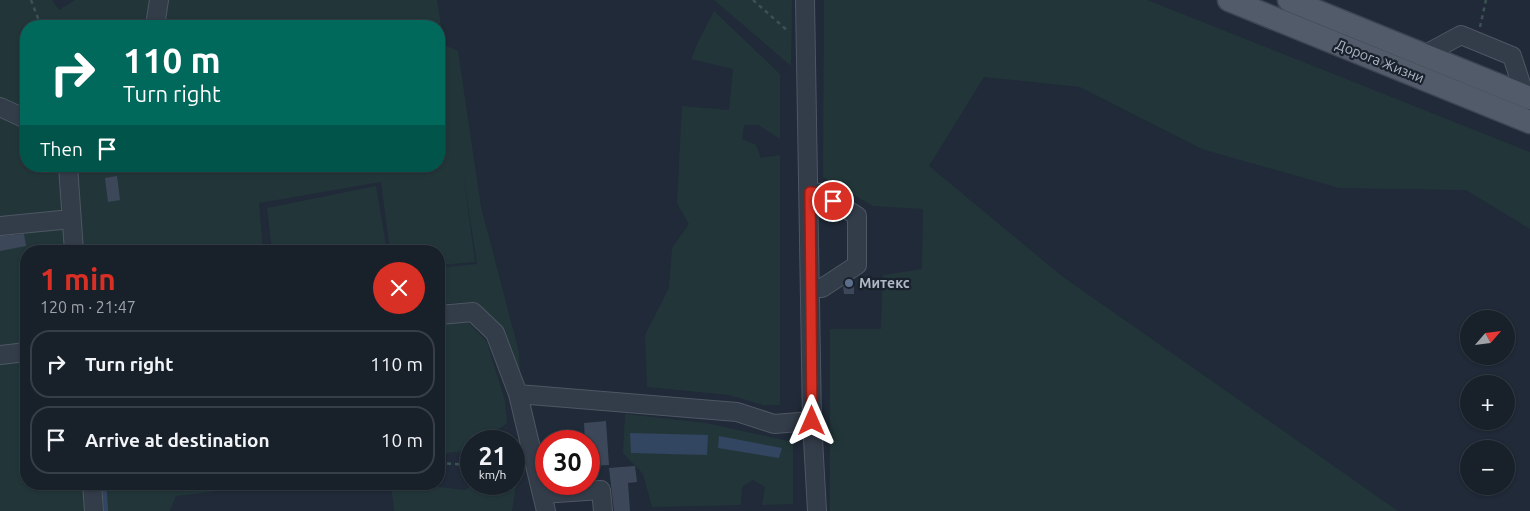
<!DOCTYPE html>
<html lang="en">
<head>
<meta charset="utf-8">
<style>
  :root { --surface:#18202a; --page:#252d36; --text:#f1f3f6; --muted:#9fa3a8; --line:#363e47; --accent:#d93025 }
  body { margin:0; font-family:Ubuntu,sans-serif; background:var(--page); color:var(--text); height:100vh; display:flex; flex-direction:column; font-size:19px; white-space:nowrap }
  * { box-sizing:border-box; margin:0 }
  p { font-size:16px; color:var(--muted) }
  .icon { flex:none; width:28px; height:28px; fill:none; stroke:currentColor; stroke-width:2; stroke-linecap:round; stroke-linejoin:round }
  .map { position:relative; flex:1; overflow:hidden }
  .panel { position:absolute; left:20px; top:245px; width:425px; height:245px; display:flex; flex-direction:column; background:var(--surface); border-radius:20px; box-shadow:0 1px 4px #0004,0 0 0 1px var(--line) }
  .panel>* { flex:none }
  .top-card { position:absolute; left:20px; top:20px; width:425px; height:152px; border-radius:20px; box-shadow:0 1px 4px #0004,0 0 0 1px var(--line); background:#00695c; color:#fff; overflow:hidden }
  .needle { width:32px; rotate:62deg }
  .buttons { position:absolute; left:1460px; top:310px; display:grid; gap:10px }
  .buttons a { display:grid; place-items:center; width:55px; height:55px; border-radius:50%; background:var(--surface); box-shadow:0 1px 4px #0004,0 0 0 1px var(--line); font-size:25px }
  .speed { position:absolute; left:460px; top:430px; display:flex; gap:10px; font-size:25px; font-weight:700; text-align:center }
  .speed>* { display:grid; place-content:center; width:65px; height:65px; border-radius:50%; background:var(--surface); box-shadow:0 1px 4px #0004,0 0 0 1px var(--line); line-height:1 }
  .speed small { font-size:12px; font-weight:400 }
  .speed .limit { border:8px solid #d22; background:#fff; color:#111 }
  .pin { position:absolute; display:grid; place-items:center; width:42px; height:42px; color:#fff; margin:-21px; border:2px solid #fff; border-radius:50%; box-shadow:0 1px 5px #0007 }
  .me { position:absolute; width:55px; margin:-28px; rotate:0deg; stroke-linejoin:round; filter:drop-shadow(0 0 4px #0008) }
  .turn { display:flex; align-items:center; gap:18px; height:105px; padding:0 20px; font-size:22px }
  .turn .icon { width:65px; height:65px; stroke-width:2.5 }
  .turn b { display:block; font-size:35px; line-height:42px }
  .then { display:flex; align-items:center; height:48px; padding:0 20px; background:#0003; gap:10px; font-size:19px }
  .round { display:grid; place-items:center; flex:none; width:52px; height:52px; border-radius:26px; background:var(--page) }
  .head { display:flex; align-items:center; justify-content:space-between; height:85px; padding:0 20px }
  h1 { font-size:30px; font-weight:600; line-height:38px; color:var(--accent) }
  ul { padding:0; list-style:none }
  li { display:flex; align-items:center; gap:15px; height:68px; margin:0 10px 8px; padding:0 10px; border:2px solid var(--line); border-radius:20px }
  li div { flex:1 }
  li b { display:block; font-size:19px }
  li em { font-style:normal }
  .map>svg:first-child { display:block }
  .green { fill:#223639; fill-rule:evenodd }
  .water { fill:#324561 }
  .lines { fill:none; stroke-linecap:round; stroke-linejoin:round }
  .stream { stroke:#324561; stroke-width:4.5 }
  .building { fill:#3c4859 }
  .minor-casing { stroke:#4e5763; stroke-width:20 }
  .major-casing { stroke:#3d4552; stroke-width:25 }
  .path { stroke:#3c5254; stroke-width:2.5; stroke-dasharray:4 4; stroke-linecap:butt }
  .minor { stroke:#333c49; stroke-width:18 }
  .major { stroke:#515b69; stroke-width:22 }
  .route-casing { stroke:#8d1f18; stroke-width:12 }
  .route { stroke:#d93025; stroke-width:9 }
  .service-dot { fill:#5c6f8a; stroke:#19212d; stroke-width:2 }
  .labels { text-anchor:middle; stroke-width:4.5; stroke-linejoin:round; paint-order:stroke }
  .street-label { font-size:14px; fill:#aeb7c5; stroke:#19212d }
  .poi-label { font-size:14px; font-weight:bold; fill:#aeb7c5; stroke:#19212d; text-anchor:start }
</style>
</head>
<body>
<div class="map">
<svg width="1530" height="511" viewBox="0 0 1530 511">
  <rect width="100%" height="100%" fill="#202a38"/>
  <!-- green -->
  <path class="green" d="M0,0H52L59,10L75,0H437L444,45L458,51L481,207L519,352L520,376L503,332L473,302L439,304V268L477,264L463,172L475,262L439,265V251H390L381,182L259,203L263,251H26V484H259L260,486L176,496L170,511H0ZM26,26H439V166H26Z
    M714,0H792L791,66Z
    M824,0H1147L1530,152V229L1466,190L1339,188L1202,149L1080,87L984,77L929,166L1063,277L1398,511H830V329H881L883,275L922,269L923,209L873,206L823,177Z
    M714,11L780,74V139L758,125H744L742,139L756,145L761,158L780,155V405H764L729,395L647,387L645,335L669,288L672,248L689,224L677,203L682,106L729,110L733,69L691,59L698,42Z
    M376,186L387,251H272L267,208Z
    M468,322L487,342L505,401L507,423L483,441H471V450L439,454V324Z
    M625,414L706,423L793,442V504L762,505L765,487L753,480L742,487L741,505L652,507L643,474L623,453Z
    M391,484H415L465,490L474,484L516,485L512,511H394Z"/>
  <!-- water -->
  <path class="water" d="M630,433L708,435L707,455L631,453Z
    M719,436L782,448L779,458L718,448Z"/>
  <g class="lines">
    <!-- stream -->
    <path class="stream" d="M104,484L106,511"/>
  </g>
  <!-- building -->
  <path class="building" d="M117,176L120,200L108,202L105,178Z
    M24,234L26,246L0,251V236Z
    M852,281L854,282V294H844L843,287Z
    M606,421L609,465L589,466V441H585L584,423Z
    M635,466L637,482L628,483L630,511H614L609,468Z"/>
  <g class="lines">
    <defs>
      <path id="minor" d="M805,0L812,421L817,511
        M155,26L159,0
        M1424,55L1461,35L1512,56L1525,96
        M0,107L26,119
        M68,166L74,251
        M810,192L821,193L857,216V265L822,288H811
        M0,226L71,219
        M439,315L473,312L495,333L518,394L737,412L774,424L812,421
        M0,355L26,352
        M518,394L546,511
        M92,484L94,511
        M542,494L601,490L603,511"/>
      <path id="major" d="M1229,0L1530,122
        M1289,0L1530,98"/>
    </defs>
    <!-- minor casing -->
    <use href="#minor" class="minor-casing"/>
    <!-- major casing -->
    <use href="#major" class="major-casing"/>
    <!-- path -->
    <path class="path" d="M31,0L41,26
      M753,0L789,32
      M1480,27L1486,0
      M439,463L471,465
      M514,469H520"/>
    <!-- minor -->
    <use href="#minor" class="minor"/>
    <!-- major -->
    <use href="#major" class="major"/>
  </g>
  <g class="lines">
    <defs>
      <path id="route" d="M812,421L810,192L821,193L833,201"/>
    </defs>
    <!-- route casing -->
    <use href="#route" class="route-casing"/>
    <!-- route -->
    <use href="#route" class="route"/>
  </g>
  <!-- markers -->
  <circle class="service-dot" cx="849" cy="283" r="5"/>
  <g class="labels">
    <!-- street labels -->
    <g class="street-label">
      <text transform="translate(1380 61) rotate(22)" y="5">Дорога Жизни</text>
    </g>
    <!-- poi labels -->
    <g class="poi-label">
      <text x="859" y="288">Митекс</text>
    </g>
  </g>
</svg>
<div class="buttons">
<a><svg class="needle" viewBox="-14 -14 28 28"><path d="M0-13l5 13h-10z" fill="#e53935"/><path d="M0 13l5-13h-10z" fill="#9fa3a8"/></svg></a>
<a>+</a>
<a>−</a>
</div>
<div class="speed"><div>21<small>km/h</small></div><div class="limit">30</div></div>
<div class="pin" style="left:833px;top:201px;background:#d93025"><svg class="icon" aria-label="arrive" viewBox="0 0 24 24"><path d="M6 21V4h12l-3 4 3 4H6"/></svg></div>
<svg class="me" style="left:812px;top:421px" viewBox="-20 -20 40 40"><path d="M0-17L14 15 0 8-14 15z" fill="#d93025" stroke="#fff" stroke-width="4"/></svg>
<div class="top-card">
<div class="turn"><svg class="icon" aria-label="right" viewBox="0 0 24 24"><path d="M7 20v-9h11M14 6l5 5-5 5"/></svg><div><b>110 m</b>Turn right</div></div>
<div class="then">Then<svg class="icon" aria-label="arrive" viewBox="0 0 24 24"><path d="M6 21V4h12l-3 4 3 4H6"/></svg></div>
</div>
<section class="panel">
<div class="head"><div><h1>1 min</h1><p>120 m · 21:47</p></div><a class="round" style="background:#d93025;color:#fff"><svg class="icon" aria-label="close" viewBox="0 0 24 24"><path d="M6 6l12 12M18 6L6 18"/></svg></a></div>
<ul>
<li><svg class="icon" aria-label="right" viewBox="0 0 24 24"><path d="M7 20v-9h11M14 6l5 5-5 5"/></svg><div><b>Turn right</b></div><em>110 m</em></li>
<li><svg class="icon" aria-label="arrive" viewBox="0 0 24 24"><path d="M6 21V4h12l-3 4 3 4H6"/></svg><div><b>Arrive at destination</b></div><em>10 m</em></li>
</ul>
</section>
</div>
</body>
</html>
